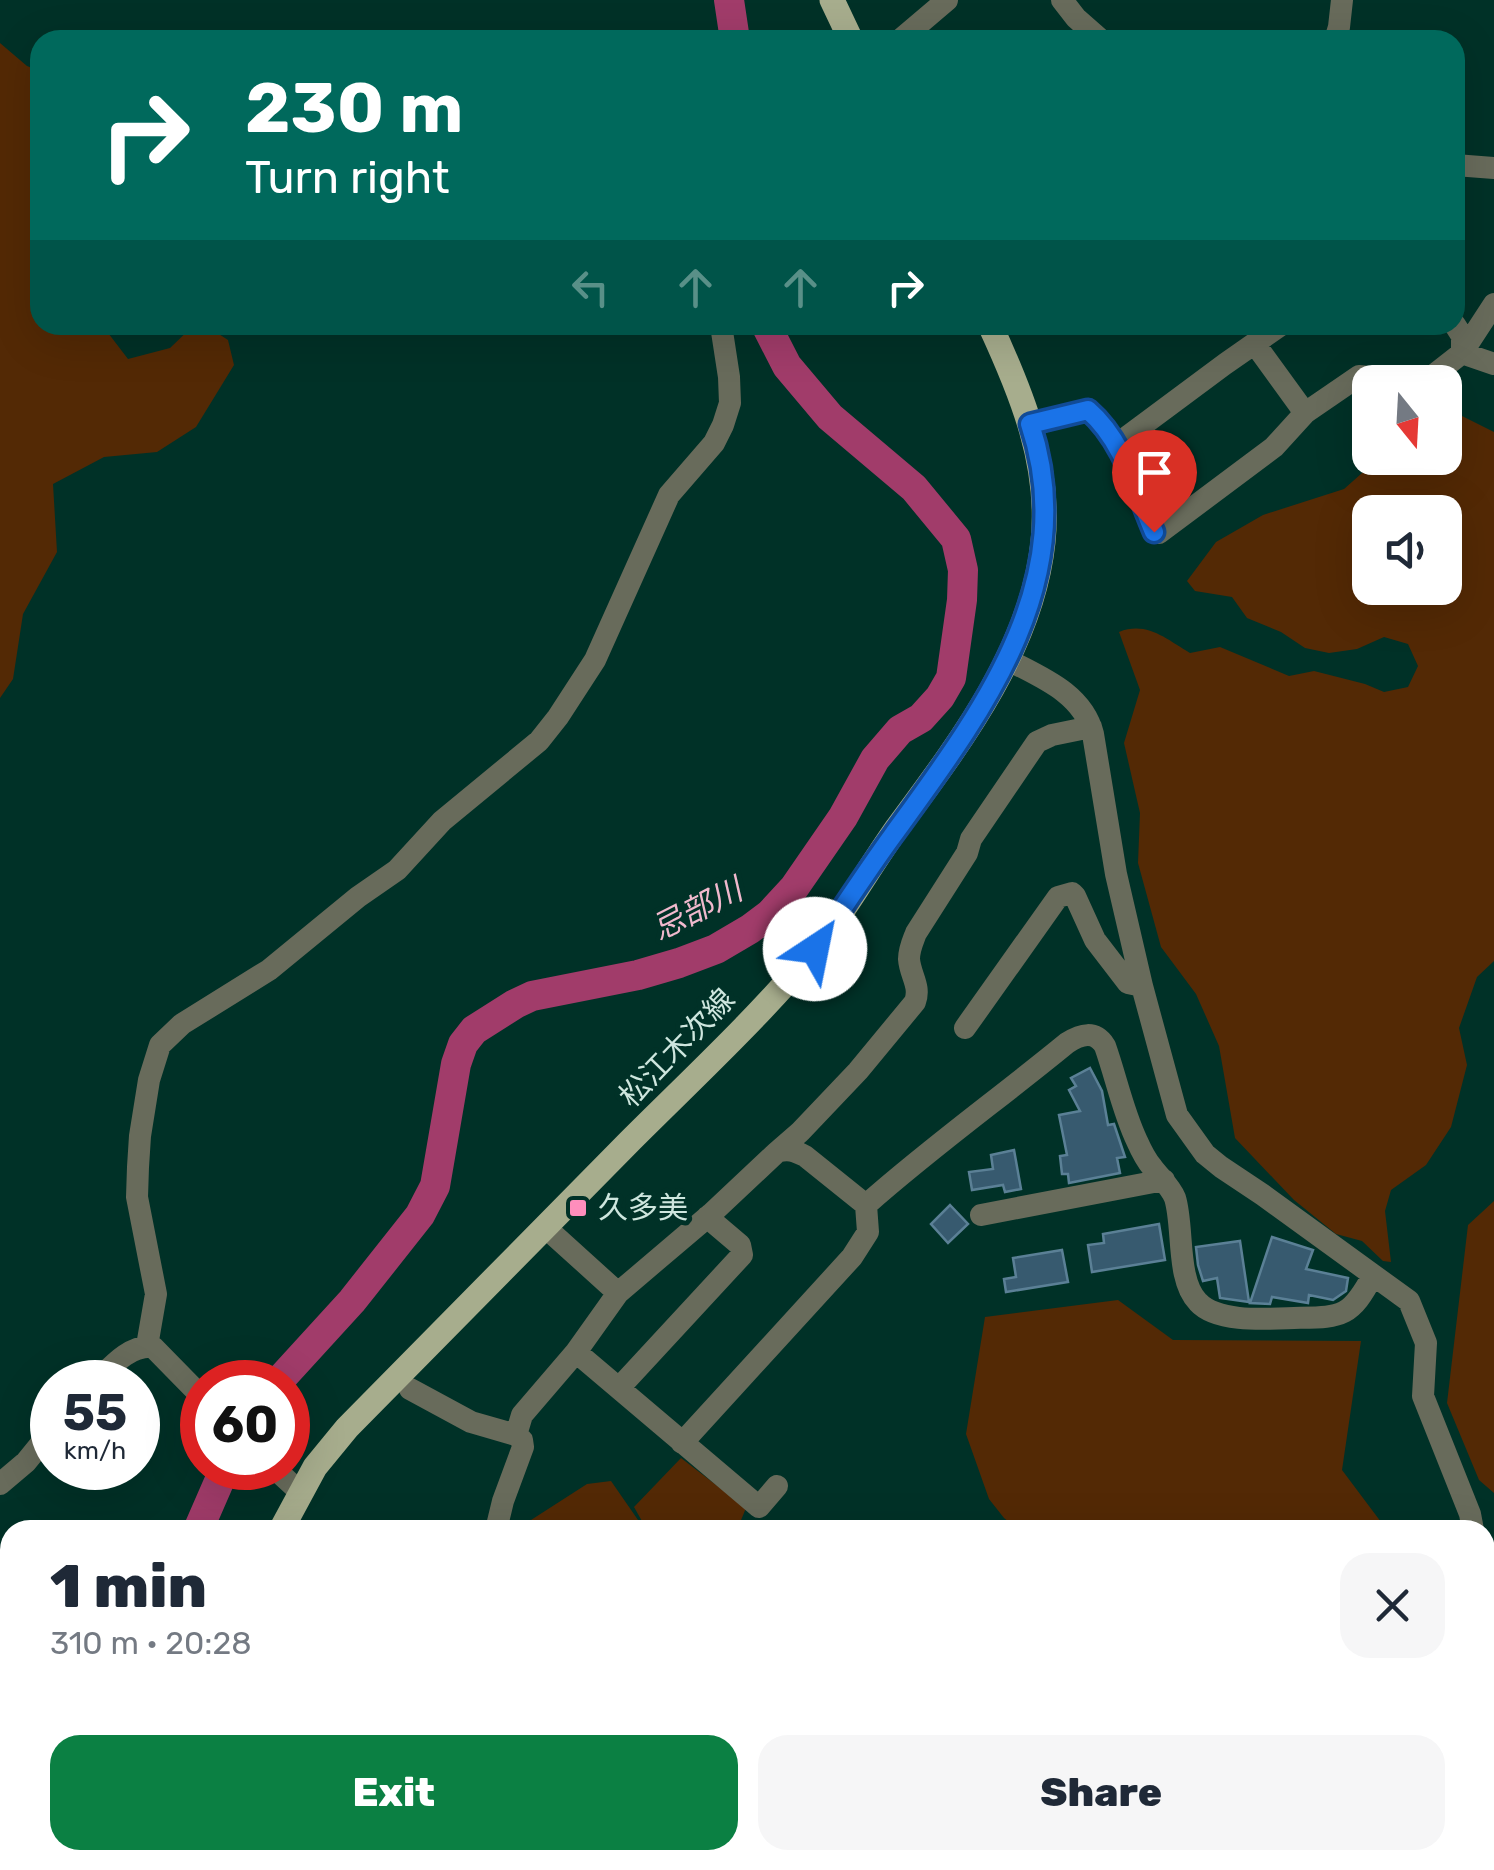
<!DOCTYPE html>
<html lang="en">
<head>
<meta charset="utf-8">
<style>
  :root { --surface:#fff; --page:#f6f6f7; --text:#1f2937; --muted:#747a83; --accent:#0b8043 }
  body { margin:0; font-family:Rubik,"Noto Sans JP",sans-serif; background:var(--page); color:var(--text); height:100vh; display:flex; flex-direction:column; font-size:38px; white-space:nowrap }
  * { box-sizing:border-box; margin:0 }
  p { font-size:32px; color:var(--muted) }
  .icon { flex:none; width:55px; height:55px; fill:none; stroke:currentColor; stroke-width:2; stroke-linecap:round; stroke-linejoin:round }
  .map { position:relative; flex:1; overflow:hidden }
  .side { position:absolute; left:0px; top:1520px; width:1495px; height:350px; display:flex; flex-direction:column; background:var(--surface); border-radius:30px 30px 0 0; box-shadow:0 10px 40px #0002 }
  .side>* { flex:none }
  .banner { position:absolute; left:30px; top:30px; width:1435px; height:305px; border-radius:30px; box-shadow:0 10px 40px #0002; background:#00695c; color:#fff; overflow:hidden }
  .needle { width:65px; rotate:162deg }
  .fabs { position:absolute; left:1352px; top:365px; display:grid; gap:20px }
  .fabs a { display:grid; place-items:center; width:110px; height:110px; border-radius:20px; background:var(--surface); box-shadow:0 10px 40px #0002; font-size:50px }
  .speed { position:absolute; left:30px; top:1360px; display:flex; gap:20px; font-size:50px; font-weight:700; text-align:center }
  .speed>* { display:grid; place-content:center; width:130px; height:130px; border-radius:50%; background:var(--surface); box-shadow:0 10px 40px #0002; line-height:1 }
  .speed small { font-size:25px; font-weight:400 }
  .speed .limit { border:15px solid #d22; background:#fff; color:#111 }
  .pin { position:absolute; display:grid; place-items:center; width:85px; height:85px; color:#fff; margin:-102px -42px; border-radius:50% 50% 50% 0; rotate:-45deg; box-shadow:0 0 10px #0007 }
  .pin .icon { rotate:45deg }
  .me { position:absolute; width:110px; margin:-55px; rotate:34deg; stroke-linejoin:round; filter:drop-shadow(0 0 8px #0008) }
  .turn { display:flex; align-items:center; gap:35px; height:210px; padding:0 50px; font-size:45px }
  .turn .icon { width:130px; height:130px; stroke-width:2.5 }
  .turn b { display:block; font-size:70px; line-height:85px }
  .lanes { display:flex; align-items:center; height:95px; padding:0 50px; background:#0003; justify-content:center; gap:50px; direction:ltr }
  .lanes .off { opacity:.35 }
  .round { display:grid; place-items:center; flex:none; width:105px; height:105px; border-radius:30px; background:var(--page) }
  .summary { display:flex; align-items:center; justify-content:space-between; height:170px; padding:0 50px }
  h1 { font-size:60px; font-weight:800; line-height:75px }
  .primary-button { display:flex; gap:20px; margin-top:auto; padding:20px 50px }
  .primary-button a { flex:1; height:115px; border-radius:30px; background:var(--accent); color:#fff; font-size:40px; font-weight:800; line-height:115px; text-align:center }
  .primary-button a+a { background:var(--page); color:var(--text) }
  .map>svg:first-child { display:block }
  .green { fill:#532905; fill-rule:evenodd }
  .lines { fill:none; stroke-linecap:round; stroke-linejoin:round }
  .river { stroke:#a13c6a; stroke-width:30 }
  .building { fill:#375a6f; stroke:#5b8096; stroke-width:2.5 }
  .minor { stroke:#686b5b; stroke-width:22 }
  .major { stroke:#a7ad8d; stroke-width:25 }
  .route-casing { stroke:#114b97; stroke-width:25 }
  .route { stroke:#1a73e8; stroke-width:18 }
  .poi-dot { fill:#fe8ebc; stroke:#003127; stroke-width:4 }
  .labels { text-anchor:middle; stroke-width:10; stroke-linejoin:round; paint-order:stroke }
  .street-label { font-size:30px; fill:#cee6de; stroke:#003127 }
  .poi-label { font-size:30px; fill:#cee6de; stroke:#003127; text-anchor:start }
  .water-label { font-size:32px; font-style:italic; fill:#f0b9cd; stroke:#003127 }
</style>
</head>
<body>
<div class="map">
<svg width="1494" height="1870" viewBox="0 0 1494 1870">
  <rect width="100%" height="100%" fill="#003127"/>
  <!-- green -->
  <path class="green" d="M0,43L27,66L40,71V188L34,193L35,232L40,249V325H102L128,359L170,348L194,325H205L228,340L234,365L196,427L157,452L104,457L53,484L57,552L23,614L13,679L0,698Z
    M1445,411L1454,412L1494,432V961L1477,977L1459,1028L1467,1065L1451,1127L1426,1165L1391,1190L1385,1211L1391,1262L1383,1261L1362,1241L1336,1234L1294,1200L1235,1138L1219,1046L1196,994L1161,947L1138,863L1140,813L1124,743L1140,690L1119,632C1147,621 1166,639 1190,653L1220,647L1289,676L1314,671L1365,684L1384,692L1408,687L1418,666L1408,644L1384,637L1357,649L1329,653L1305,648L1281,632L1247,618L1232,597L1195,591L1187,581L1216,542L1263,515L1344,489L1379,458H1445ZM1445,512V588H1370V512Z
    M1494,1201V1493L1479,1480L1447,1403L1468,1225Z
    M1118,1300L1173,1340L1361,1341L1342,1470L1387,1530H1089L1079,1522L1015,1527L1004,1518L989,1499L966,1434L985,1317Z
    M681,1458L746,1508L737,1530H647L634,1507Z
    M611,1481L645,1530H531V1520L587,1484Z
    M309,1860H1426L1427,1870H306Z"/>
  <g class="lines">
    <!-- river -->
    <path class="river" d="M729,0L735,40
      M278,1382L352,1301L420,1215L435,1186L456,1064L463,1044L474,1030L515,1004L532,996L638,975L679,963L716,949L750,929L770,914L794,888L843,817L875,759L900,730L921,718L940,697L951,678L962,600L963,570L956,539L914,488L830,417L787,366L766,325
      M198,1530L225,1468
      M51,1870L55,1860"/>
  </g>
  <!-- building -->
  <path class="building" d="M1090,1068L1102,1091L1108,1125L1114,1124L1125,1157L1117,1158L1120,1173L1069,1183L1068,1174H1062L1060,1156L1067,1155L1059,1115L1080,1111L1069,1090L1076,1086L1071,1078Z
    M1014,1150L1021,1189L1005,1192L1003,1185L972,1190L969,1172L993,1169L991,1155Z
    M950,1205L968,1224L948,1243L931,1224Z
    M1159,1224L1165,1260L1092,1272L1088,1245L1104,1243L1103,1234Z
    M1272,1237L1313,1250L1306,1269L1348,1278L1346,1291L1333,1300L1309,1295L1308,1303L1272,1297L1270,1304L1250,1303Z
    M1240,1241L1249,1302L1220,1298L1217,1278L1203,1281L1198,1265L1196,1247Z
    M1062,1250L1068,1282L1006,1292L1004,1279L1016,1277L1013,1258Z"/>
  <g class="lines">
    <!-- minor -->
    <path class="minor" d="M1062,0L1076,18L1101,40
      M900,40L947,0
      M1335,40L1339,27L1342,0
      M1455,165L1494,168
      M1494,304L1462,353L1494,364
      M1255,344L1305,413
      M1031,425L1088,410C1123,440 1136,490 1154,532L1159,533L1274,447L1305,413L1359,376L1425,382L1462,353V336L1455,325
      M1116,445L1225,364L1281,325
      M1008,660C1043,678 1083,694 1093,734L1116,874L1142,986L1177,1115L1205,1154L1221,1167L1263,1195L1409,1301L1426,1343L1423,1396L1470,1514L1473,1530
      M965,1028L1058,897L1072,893L1075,896L1095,940L1128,983L1142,986
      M777,1152L800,1132L858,1071L915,1002C921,986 910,975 909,959C909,949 913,941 916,933L967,853L971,839L1037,742L1052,735L1091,727
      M866,1205C930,1148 1000,1098 1067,1043C1081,1034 1095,1030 1105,1046C1116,1077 1123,1112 1137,1141C1141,1150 1146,1160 1152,1167C1160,1178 1170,1186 1175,1198C1184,1227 1176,1280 1198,1302C1217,1323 1267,1319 1294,1318C1341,1317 1350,1319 1373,1275
      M981,1215L1164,1180
      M545,1227L618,1293
      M147,1346L156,1294L137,1197L138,1167L140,1136L149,1080L160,1045L182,1024L269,970L358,897L397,870L442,821L539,741L558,717L595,660L669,495L714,443L723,425L730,403L729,377L721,325
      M96,1382C112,1366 129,1345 153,1347L202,1397
      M619,1388L742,1255L740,1245L707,1217
      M410,1389L471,1422L516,1435
      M682,1443L852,1257L868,1232L866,1205L805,1156C795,1151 788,1148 777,1152L711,1214L618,1293L576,1352L759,1507L777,1486
      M274,1468L300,1492
      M0,1484L26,1462L52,1430
      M496,1530L503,1501L523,1447L522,1440L516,1435L522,1415L576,1352
      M1485,1597L1494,1644"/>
    <!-- major -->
    <path class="major" d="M832,0L851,40
      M281,1530L315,1467L347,1428C440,1333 534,1238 628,1143C690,1081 756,1020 812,953C843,914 868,869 897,828C959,744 1032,649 1043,542C1051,465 1022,394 990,325
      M183,1870L186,1860"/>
  </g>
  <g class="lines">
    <defs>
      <path id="route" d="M815,949C841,911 866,872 893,835C980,715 1083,582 1030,424L1088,410C1123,440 1136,490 1154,532"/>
    </defs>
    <!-- route casing -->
    <use href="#route" class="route-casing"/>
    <!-- route -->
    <use href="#route" class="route"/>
  </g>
  <!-- markers -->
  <rect class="poi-dot" x="568" y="1198" width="20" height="20" rx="5"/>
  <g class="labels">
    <!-- street labels -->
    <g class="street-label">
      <text transform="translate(677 1048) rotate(-46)" y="10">松江木次線</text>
    </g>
    <!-- poi labels -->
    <g class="poi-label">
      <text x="598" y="1218">久多美</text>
    </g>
    <!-- water labels -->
    <g class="water-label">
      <text transform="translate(697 909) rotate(-27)" y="11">忌部川</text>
    </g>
  </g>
</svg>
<div class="fabs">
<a><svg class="needle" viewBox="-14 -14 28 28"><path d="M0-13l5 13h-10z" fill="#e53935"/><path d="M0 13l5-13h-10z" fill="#747a83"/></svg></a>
<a><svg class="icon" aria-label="sound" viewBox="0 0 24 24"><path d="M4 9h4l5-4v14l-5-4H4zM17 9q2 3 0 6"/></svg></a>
</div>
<div class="speed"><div>55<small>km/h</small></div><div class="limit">60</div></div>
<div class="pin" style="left:1154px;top:532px;background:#d93025"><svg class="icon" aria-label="arrive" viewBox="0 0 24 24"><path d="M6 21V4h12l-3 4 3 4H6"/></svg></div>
<svg class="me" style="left:815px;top:949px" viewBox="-20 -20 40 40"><circle r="19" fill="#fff"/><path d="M0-13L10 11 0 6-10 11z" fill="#1a73e8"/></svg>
<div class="banner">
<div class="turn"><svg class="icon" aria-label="right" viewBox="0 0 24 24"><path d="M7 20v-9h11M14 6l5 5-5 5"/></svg><div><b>230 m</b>Turn right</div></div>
<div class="lanes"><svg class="icon off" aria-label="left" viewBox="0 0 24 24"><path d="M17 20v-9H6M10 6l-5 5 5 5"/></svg><svg class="icon off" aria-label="ahead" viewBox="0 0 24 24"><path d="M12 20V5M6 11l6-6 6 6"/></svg><svg class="icon off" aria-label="ahead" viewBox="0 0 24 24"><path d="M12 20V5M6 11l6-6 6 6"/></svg><svg class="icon" aria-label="right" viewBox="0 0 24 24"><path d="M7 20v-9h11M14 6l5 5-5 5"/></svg></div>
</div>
<section class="side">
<div class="summary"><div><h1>1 min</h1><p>310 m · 20:28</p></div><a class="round"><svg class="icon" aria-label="close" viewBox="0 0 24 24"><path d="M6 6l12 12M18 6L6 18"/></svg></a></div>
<div class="primary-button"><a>Exit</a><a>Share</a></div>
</section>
</div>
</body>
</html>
